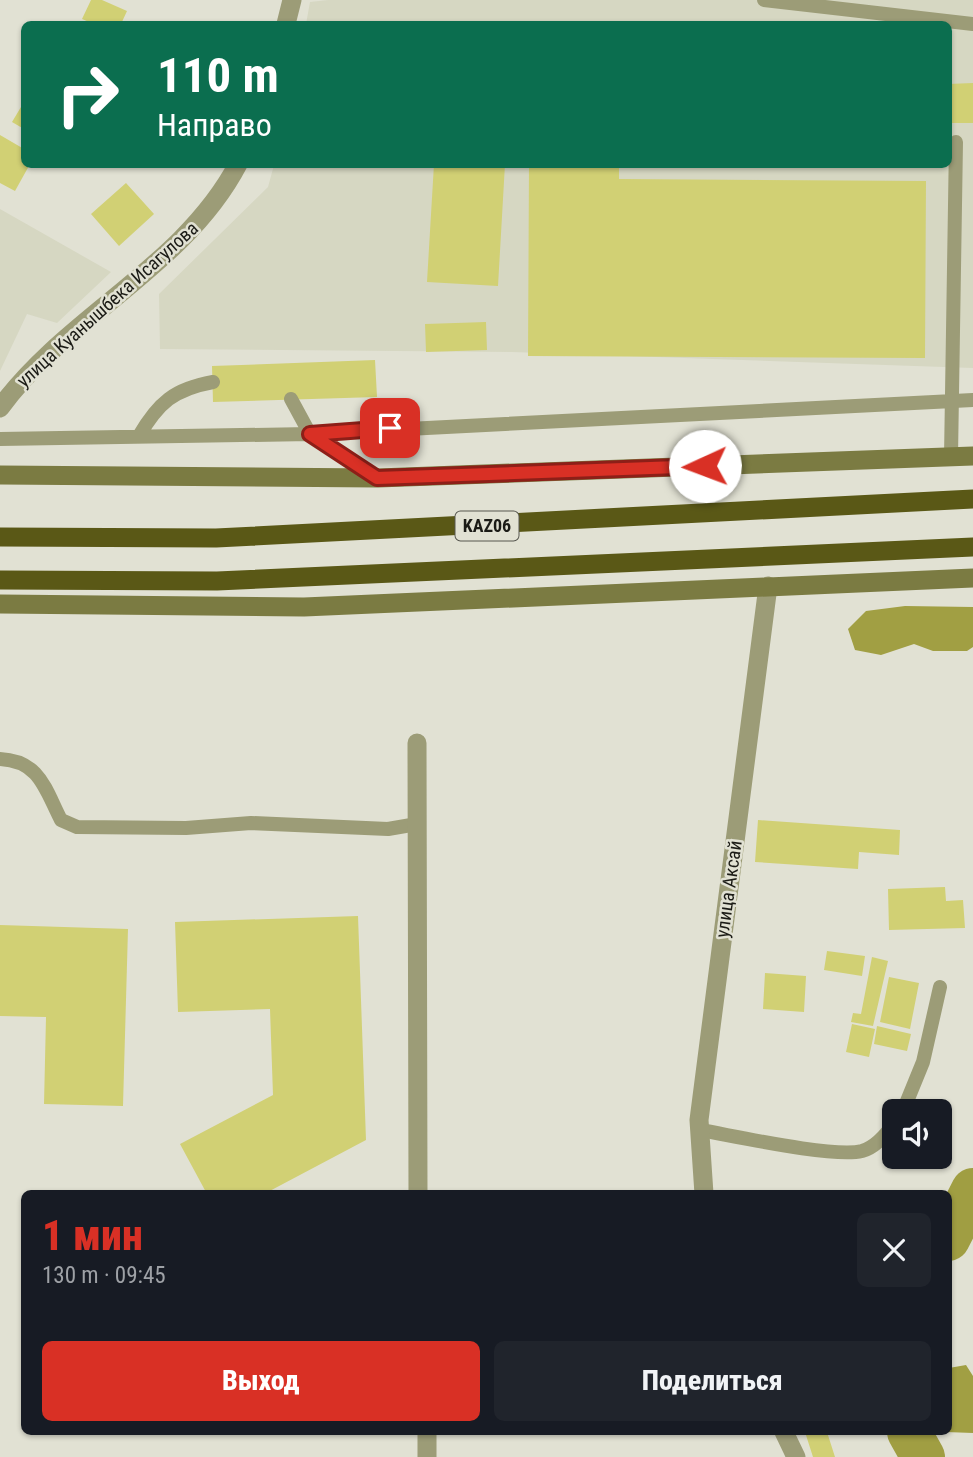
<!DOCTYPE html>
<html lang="ru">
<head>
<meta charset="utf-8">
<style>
  :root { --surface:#171b24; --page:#20242c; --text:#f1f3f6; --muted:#9ea1a6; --accent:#d93025 }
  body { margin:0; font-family:"Roboto Condensed",sans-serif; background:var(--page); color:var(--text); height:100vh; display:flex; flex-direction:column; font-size:26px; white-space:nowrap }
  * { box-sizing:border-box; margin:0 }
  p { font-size:23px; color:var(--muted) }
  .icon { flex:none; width:38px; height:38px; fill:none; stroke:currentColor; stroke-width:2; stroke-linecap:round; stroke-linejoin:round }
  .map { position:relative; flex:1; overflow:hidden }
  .details { position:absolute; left:21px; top:1190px; width:931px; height:245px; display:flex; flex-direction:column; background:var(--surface); border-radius:10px; box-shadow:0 2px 5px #0004 }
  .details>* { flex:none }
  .top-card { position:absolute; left:21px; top:21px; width:931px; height:147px; border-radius:10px; box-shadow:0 2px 5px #0004; background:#0b6e4f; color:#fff; overflow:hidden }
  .tools { position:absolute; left:882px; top:1099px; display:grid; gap:14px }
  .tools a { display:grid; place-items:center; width:70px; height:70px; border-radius:10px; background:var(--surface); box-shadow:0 2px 5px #0004; font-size:35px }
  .pin { position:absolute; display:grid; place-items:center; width:60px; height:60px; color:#fff; margin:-30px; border-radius:14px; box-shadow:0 4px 10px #0006 }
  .me { position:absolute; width:77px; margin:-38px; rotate:268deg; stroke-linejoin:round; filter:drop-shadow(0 0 5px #0008) }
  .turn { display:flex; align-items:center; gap:24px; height:147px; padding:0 21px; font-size:32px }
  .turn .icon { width:91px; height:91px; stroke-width:2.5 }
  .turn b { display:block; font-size:49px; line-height:60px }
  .round { display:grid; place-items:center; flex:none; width:74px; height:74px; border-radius:10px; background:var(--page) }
  .overview { display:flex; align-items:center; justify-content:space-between; height:119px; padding:0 21px }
  h1 { font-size:42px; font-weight:800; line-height:52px; color:var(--accent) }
  .action { display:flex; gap:14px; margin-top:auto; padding:14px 21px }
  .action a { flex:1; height:80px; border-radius:10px; background:var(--accent); color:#fff; font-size:28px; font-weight:800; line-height:80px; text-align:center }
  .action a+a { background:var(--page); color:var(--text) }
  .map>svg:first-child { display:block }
  .built { fill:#d6d7c2 }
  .forest { fill:#a19f43 }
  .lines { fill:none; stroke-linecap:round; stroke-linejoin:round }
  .river { stroke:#a09e42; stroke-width:44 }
  .building { fill:#d1d074 }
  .service { stroke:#9c9c77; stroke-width:14 }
  .minor { stroke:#9c9c77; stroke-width:19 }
  .secondary { stroke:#7b7b42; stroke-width:19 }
  .trunk { stroke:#5a5816; stroke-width:19 }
  .route-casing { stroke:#8d1f18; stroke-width:18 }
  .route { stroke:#d93025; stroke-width:12 }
  .labels { text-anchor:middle; stroke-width:5; stroke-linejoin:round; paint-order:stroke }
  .shield { fill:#e1e1d3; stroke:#56564f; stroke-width:2 }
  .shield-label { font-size:18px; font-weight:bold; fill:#1b1b16 }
  .street-label { font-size:19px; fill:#1b1b16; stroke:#e1e1d3 }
</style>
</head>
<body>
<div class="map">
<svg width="973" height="1457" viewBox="0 0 973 1457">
  <rect width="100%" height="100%" fill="#e1e1d3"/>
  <!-- built -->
  <path class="built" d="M328,0H973V368L512,352L160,349L159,294L268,187L274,165L948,164V24H306L310,2Z
    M0,209L111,272L57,323L27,314L0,371Z"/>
  <!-- forest -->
  <path class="forest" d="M905,606L973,607V647L967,651H933L914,644L881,655L855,650L848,629L866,611Z
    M966,1365L973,1376V1433L946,1432L949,1368Z"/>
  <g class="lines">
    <!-- river -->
    <path class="river" d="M948,1239L973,1190
      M909,1432L923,1457"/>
  </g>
  <!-- building -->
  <path class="building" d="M91,0H102L127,11L121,24H94L82,19Z
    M973,83V123H948V84Z
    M24,102V129L12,122Z
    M0,135L24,149V164H30L15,191L0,183Z
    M434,164H505L498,286L427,282Z
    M529,164H619V179L926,181L925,358L528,356Z
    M126,183L154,214L119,246L91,214Z
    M486,322L487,350L426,352L425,324Z
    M375,360L377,397L213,402L212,366Z
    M758,820L900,830L899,855L859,852L858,869L755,862Z
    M945,887L946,901L963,900L965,928L889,930L888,889Z
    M358,916L366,1140L264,1194H207L180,1144L273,1095L270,1009L178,1012L175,922Z
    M0,925L128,929L123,1106L44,1104L46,1017L0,1016Z
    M827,951L865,956L862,976L824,970Z
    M872,957L888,961L873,1026L851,1022L853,1013L861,1014Z
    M765,973L806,976L804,1012L763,1009Z
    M889,977L919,983L910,1029L880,1022Z
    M852,1024L875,1029L869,1057L846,1052Z
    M877,1026L911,1034L907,1051L874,1044Z
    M805,1432H827L835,1457H813Z"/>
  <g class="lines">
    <!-- service -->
    <path class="service" d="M764,0L973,24
      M291,399L310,434L973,400
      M139,436C158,403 174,389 213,382
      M0,439L310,434L376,478
      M951,457L956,142
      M0,759C40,761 45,789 61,820L77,827L186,828L251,823L388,829L417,824
      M903,1111L923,1062L940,987
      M700,1130C735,1136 833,1158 862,1151C876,1147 886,1135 894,1123"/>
    <!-- minor -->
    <path class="minor" d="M286,24L292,0
      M0,408C67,316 184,267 238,164
      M417,743L418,1194
      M704,1194L699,1120L768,586
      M784,1432L796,1457
      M427,1457V1432"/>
    <!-- secondary -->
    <path class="secondary" d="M0,475L378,478L973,456
      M0,604L304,607L973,578"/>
    <!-- trunk -->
    <path class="trunk" d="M0,537L216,538L973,499
      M0,580L217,581L973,547"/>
  </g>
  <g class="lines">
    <defs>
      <path id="route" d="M390,428L310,434L377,478L705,466"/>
    </defs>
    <!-- route casing -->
    <use href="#route" class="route-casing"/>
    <!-- route -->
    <use href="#route" class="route"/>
  </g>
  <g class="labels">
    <!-- shield labels -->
    <rect class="shield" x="455.5" y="511.5" width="63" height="29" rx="5"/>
    <g class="shield-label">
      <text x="487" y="532">KАZ06</text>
    </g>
    <!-- street labels -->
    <g class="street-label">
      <text transform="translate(107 304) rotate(-42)" y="7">улица Куанышбека Исагулова</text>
      <text transform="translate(728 889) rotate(-82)" y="7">улица Аксай</text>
    </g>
  </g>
</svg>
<div class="tools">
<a><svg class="icon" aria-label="sound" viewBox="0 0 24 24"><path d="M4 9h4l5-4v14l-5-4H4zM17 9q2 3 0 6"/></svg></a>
</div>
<div class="pin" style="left:390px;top:428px;background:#d93025"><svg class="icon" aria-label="arrive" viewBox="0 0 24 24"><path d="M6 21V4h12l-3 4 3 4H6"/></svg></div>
<svg class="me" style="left:705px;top:466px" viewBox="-20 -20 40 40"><circle r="19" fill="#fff"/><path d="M0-13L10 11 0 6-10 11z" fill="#d93025"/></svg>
<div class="top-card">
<div class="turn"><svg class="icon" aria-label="right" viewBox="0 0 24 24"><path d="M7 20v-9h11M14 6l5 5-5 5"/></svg><div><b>110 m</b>Направо</div></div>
</div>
<section class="details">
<div class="overview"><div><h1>1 мин</h1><p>130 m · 09:45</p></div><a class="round"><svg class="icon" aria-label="close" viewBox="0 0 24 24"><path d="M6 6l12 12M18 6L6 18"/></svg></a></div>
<div class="action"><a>Выход</a><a>Поделиться</a></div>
</section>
</div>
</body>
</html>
